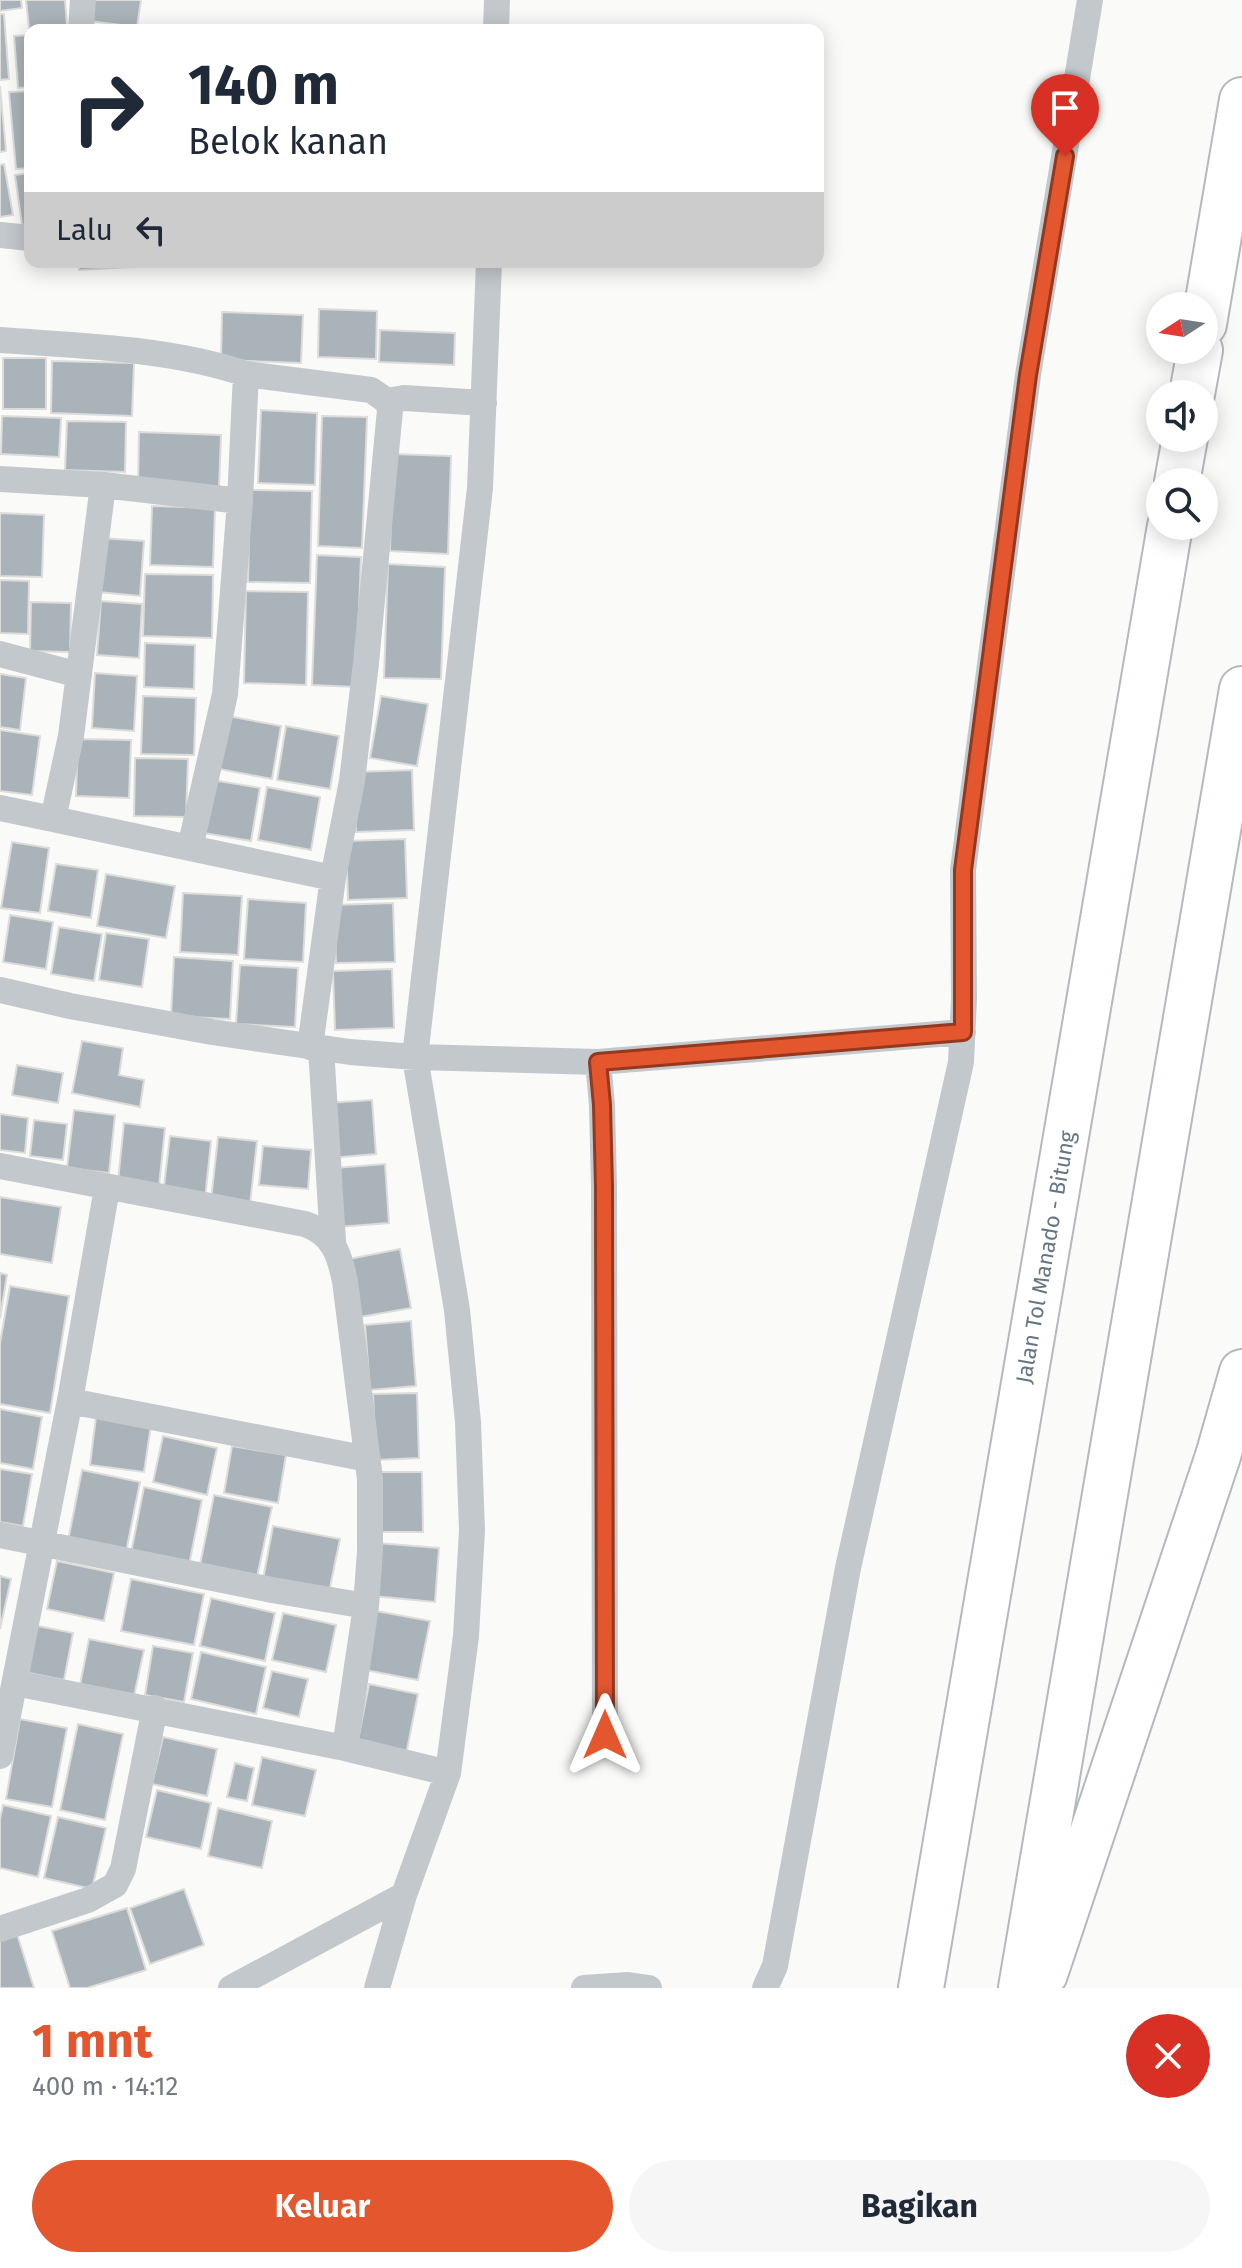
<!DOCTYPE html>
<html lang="id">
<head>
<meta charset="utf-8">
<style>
  :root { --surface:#fff; --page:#f6f6f7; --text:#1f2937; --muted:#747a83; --accent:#e4572e }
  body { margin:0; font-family:"Fira Sans",sans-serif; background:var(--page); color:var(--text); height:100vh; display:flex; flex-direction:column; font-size:30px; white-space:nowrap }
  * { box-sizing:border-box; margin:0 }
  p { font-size:26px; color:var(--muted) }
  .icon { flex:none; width:44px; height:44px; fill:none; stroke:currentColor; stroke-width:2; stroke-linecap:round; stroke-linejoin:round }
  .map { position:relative; height:1988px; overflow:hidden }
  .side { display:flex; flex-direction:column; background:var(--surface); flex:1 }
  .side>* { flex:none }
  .banner { position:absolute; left:24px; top:24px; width:800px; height:244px; border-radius:16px; box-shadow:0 4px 20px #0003; background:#fff; color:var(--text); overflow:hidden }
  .needle { width:52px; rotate:258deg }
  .controls { position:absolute; left:1146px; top:292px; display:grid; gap:16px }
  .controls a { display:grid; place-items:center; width:72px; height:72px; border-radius:50%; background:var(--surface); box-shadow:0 4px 20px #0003; font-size:40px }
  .pin { position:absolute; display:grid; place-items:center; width:68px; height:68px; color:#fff; margin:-82px -34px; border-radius:50% 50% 50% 0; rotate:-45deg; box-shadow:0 0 8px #0007 }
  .pin .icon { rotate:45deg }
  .me { position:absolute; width:88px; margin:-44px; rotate:0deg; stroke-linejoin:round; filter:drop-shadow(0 0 6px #0008) }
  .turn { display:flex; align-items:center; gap:28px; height:168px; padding:0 32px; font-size:36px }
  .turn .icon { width:104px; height:104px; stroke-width:2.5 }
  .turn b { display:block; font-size:56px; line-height:68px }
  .then { display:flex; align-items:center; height:76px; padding:0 32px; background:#0003; gap:16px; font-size:30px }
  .round { display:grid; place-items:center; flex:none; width:84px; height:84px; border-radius:42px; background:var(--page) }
  .summary { display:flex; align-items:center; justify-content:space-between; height:136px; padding:0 32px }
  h1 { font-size:48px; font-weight:700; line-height:60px; color:var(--accent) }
  .primary-button { display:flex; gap:16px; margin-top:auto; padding:16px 32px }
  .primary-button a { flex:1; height:92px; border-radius:48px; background:var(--accent); color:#fff; font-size:32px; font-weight:700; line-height:92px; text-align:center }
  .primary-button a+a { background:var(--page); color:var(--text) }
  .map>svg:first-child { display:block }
  .building { fill:#aab3b9; stroke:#dcdcda; stroke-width:2 }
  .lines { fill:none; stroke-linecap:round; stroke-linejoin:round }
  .highway-casing { stroke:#b4b9bd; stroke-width:48 }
  .street { stroke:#c3c8cc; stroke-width:26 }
  .highway { stroke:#fff; stroke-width:44 }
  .route-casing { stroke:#94391e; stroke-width:20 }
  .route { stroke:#e4572e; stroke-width:14 }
  .labels { text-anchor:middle; stroke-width:8; stroke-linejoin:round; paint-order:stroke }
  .street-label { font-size:22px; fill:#657683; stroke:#fff }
</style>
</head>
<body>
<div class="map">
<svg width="1242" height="1988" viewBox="0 0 1242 1988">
  <rect width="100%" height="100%" fill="#fafaf8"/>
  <!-- building -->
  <path class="building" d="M0,0H21L22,8L0,11Z
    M26,0H65L67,26L29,29Z
    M91,0H141L137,27L89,21Z
    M0,14H4L9,79L0,80Z
    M30,35V87L18,88L14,36Z
    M0,86L6,151L0,152Z
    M30,91V168L16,169L9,92Z
    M4,164L13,215L0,217V165Z
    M30,173V224L22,225L15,175Z
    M78,262H130V267L79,270Z
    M319,309L377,311L376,359L318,357Z
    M222,312L303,315L301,363L221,360Z
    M380,330L455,333L454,365L379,362Z
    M3,358H46V409H3Z
    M52,361L134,363L132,416L51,413Z
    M261,410L317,413L315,485L258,483Z
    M2,416L61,418L59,457L1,454Z
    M322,416L367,417L362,548L318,546Z
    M67,421L126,422L125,472L65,470Z
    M139,432L221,435L219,487L138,485Z
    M393,454L451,456L448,554L390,551Z
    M250,490L312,491L310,583L248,582Z
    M152,506L215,508L213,567L150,565Z
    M0,513L44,515L42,577L0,576Z
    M102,538L144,541L140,596L98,592Z
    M317,555L361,557L356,687L312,685Z
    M388,564L445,567L441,679L384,678Z
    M145,574L213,575L212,638L143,636Z
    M0,580L29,581L28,634L0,633Z
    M246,591L308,592L306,685L244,683Z
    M101,601L142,604L139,658L97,655Z
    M31,602L71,603L70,652L30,651Z
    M145,643L195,645L194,689L144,687Z
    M95,673L137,676L134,731L92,728Z
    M0,674L26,678L20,730L0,727Z
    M143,696L196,698L194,755L141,754Z
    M381,696L428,704L417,766L370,758Z
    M228,716L281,726L272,779L219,769Z
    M286,726L339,736L330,789L277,780Z
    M0,730L40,736L32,795L0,791Z
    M78,739L131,740L129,798L76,796Z
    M135,758L188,759L186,817L134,816Z
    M412,770L414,830L356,832L354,772Z
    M207,779L260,788L251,841L198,832Z
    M267,787L320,797L311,850L258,840Z
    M405,839L407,898L348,900L346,841Z
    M12,842L49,848L40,913L1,908Z
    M56,864L98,870L91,918L48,911Z
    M106,874L175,886L166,938L97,926Z
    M183,893L242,896L238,955L180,952Z
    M248,899L306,903L303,962L244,959Z
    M393,903L395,962L336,963L334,905Z
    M10,915L53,922L46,969L3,962Z
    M59,927L102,934L94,981L51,974Z
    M106,933L149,939L142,987L99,980Z
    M174,957L233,961L230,1019L171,1016Z
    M240,965L298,968L295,1027L236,1024Z
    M392,969L394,1028L335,1030L333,971Z
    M82,1041L123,1048L119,1075L144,1080L140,1107L72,1093Z
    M17,1065L63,1073L58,1103L12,1095Z
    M372,1100L376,1154L331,1158L327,1103Z
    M74,1110L115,1115L109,1173L67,1168Z
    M0,1114L28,1118L25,1153L0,1150Z
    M34,1120L67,1124L63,1160L30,1156Z
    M124,1123L165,1128L159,1186L118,1181Z
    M170,1136L211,1141L205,1199L163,1194Z
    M218,1137L257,1141L250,1204L211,1200Z
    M263,1146L311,1150L308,1189L259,1185Z
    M385,1164L389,1223L338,1227L334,1168Z
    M0,1197L61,1207L52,1263L0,1254Z
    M400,1249L411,1308L360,1317L349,1259Z
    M0,1273L7,1275L0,1318Z
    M10,1286L69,1296L50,1413L0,1404V1343Z
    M411,1321L416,1386L370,1390L365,1325Z
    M417,1393L419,1458L376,1460L373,1394Z
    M0,1409L42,1417L33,1469L0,1463Z
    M96,1417L151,1425L144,1472L90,1465Z
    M163,1436L217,1448L207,1495L153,1482Z
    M232,1446L286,1455L278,1503L224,1493Z
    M0,1469L32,1474L23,1526L0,1522Z
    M82,1470L140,1482L126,1552L68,1541Z
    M378,1472H422L423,1532H378Z
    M144,1487L202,1500L188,1570L130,1558Z
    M214,1495L272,1507L257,1577L200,1565Z
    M273,1526L340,1539L329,1592L263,1579Z
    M377,1543L439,1548L435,1602L373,1596Z
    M57,1561L114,1573L104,1621L47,1609Z
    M0,1576L11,1579L0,1629Z
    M131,1579L204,1594L194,1645L121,1631Z
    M211,1598L275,1613L265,1661L200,1646Z
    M371,1610L430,1621L418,1680L360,1669Z
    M283,1613L336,1625L326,1672L272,1660Z
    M33,1625L73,1633L64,1680L24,1672Z
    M89,1639L144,1650L134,1696L80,1685Z
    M153,1646L193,1653L184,1702L145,1695Z
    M201,1652L266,1667L256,1714L191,1699Z
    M272,1671L308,1679L299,1717L263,1708Z
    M369,1684L418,1694L406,1755L357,1745Z
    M20,1719L67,1728L52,1807L6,1799Z
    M78,1724L123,1734L105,1820L60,1810Z
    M163,1737L217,1749L207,1796L152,1784Z
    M262,1757L316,1770L305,1816L252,1805Z
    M235,1763L254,1768L247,1801L227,1797Z
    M157,1790L211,1803L201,1849L146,1837Z
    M3,1805L51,1816L38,1877L0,1868V1819Z
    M218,1808L272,1821L262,1868L208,1856Z
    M58,1817L106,1828L92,1889L44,1878Z
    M184,1889L204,1945L150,1964L130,1908Z
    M127,1908L146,1970L87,1988H70L52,1931Z
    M17,1934L34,1988H0V1940Z"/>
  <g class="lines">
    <defs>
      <path id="highway" d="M1204,324L1242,100
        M1192,394L1200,350
        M1177,482L1185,438
        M1045,1974L1218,1456L1242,1372
        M921,1988L1170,526
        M1021,1988L1242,689"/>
    </defs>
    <!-- highway casing -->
    <use href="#highway" class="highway-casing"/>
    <!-- street -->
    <path class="street" d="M81,30L83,0
      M496,30L497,0
      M0,235L30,238
      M0,340C80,346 170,348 246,374
      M387,401L404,398L484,403
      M0,479L103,485
      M0,654L79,675
      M0,808L53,819
      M190,848L53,819L71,736L103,485L240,501
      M0,990L70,1006L212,1032L350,1052L415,1057L598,1062L963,1032
      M310,1047L333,878L352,781L366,663L390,410L387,401L371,390L246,374L240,501L225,694L190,848L333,878
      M321,1048L333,1241
      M598,1062L602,1105L604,1187L605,1735
      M0,1166L305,1224C333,1234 339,1253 345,1281L370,1479V1551L366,1606L345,1748L15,1683
      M70,1401L368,1459
      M0,1535L272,1590L366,1606
      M345,1748L448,1773
      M0,1756L71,1395L107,1188
      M0,1929L88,1900L115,1885L123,1869L155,1708
      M231,1988L404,1895
      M377,1988L404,1895L448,1773L466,1636L472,1530L468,1422L457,1310L415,1057L480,488L489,262
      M584,1988L628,1985L649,1988
      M765,1988L775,1966L848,1568L961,1062L964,999L963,870L1028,375L1090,0"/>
    <!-- highway -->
    <use href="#highway" class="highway"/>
  </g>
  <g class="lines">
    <defs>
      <path id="route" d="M605,1735L604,1187L602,1105L598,1062L963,1032V870L1028,375L1065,156"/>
    </defs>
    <!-- route casing -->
    <use href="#route" class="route-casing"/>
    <!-- route -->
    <use href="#route" class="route"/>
  </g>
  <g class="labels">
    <!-- street labels -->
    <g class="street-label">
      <text transform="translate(1045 1257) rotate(-80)" y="8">Jalan Tol Manado - Bitung</text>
    </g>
  </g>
</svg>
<div class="controls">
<a><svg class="needle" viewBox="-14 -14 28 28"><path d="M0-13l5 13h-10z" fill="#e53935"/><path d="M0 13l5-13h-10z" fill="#747a83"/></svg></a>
<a><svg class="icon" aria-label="sound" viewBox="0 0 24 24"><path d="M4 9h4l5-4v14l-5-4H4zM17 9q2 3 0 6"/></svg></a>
<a><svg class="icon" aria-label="search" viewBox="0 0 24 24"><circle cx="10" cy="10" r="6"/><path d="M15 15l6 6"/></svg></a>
</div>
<div class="pin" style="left:1065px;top:156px;background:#d93025"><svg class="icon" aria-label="arrive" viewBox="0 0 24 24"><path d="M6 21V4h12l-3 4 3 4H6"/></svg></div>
<svg class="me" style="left:605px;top:1735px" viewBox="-20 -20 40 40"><path d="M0-17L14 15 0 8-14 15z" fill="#e4572e" stroke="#fff" stroke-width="4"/></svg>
<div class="banner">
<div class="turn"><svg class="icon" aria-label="right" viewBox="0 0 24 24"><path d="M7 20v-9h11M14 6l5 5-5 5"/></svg><div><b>140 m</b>Belok kanan</div></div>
<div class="then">Lalu<svg class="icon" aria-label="left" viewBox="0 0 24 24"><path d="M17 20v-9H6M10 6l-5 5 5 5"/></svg></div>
</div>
</div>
<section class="side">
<div class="summary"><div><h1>1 mnt</h1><p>400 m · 14:12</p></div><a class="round" style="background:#d93025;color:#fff"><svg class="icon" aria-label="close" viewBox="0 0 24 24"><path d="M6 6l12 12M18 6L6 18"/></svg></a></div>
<div class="primary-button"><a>Keluar</a><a>Bagikan</a></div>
</section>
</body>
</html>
